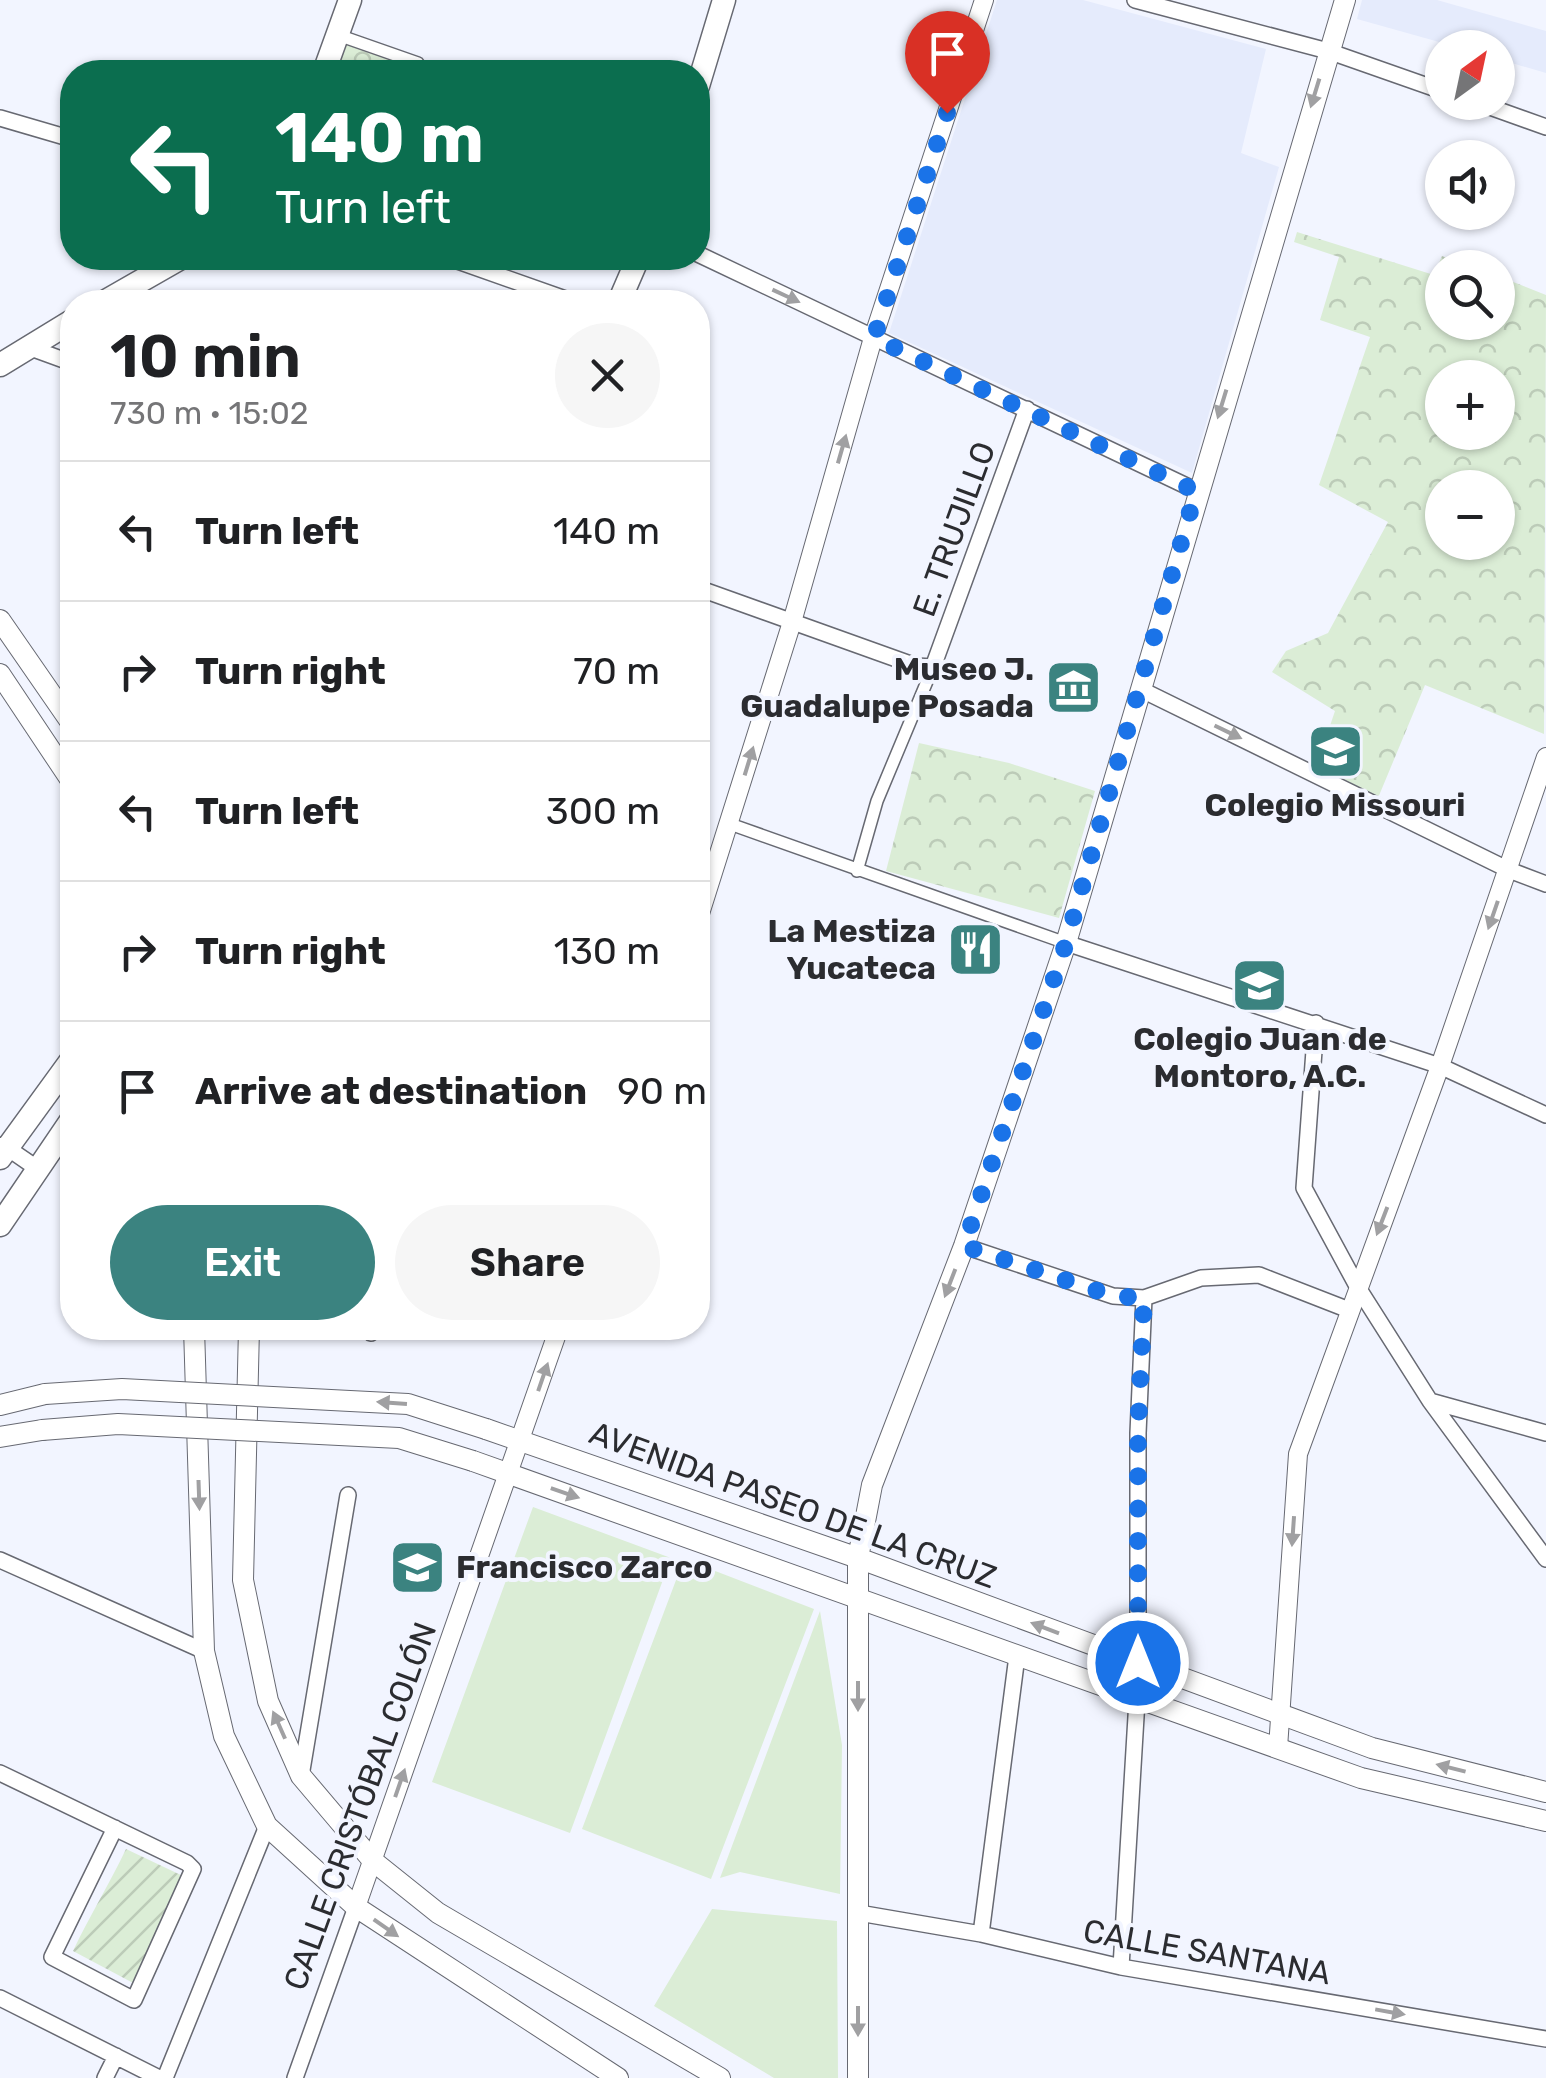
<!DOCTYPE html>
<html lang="en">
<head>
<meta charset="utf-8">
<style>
  :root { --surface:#fff; --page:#f6f6f6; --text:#202124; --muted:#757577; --line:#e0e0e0; --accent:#3b8380 }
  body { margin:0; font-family:Rubik,sans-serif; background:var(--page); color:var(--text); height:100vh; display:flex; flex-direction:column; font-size:38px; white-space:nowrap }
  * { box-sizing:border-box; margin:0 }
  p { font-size:32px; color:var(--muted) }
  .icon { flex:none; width:55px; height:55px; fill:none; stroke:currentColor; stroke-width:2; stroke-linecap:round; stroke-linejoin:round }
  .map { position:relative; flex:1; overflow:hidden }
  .side { position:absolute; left:60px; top:290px; width:650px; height:1050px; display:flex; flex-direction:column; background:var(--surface); border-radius:40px; box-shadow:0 2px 8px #0004 }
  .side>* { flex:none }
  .top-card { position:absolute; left:60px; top:60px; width:650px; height:210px; border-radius:40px; box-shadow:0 2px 8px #0004; background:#0b6e4f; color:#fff; overflow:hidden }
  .needle { width:65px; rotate:33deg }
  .controls { position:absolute; left:1425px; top:30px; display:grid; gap:20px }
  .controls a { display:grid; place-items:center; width:90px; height:90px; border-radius:50%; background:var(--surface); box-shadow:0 2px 8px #0004; font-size:50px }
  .pin { position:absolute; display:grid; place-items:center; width:85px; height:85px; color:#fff; margin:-102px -42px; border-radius:50% 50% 50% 0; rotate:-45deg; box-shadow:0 0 10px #0007 }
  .pin .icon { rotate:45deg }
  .me { position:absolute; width:110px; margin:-55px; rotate:0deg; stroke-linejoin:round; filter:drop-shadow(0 0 8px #0008) }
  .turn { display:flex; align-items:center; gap:35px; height:210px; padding:0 50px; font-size:45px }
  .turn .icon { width:130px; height:130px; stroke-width:2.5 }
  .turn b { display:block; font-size:70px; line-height:85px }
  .round { display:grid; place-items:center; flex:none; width:105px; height:105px; border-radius:52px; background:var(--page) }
  .summary { display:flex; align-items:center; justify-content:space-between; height:170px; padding:0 50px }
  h1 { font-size:60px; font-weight:600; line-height:75px }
  .primary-button { display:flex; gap:20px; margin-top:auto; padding:20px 50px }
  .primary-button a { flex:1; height:115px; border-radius:60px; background:var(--accent); color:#fff; font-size:40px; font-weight:600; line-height:115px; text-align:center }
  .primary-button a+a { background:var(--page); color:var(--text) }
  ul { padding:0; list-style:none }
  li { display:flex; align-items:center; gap:30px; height:140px; padding:0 50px; border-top:2px solid var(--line) }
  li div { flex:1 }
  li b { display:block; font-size:38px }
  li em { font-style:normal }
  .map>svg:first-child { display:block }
  .built { fill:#e5ebfc }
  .grass { fill:#dbedd6 }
  .park { fill:url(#park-crowns); fill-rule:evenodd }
  .garden { fill:url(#garden-furrows) }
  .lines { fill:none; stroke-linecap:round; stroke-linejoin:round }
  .pedestrian-casing { stroke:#676972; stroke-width:14 }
  .minor-casing { stroke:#676972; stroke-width:18 }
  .tertiary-casing { stroke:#676972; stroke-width:20 }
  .secondary-casing { stroke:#676972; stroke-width:22 }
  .primary-casing { stroke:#676972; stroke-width:25 }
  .pedestrian { stroke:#fff; stroke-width:11 }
  .minor { stroke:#fff; stroke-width:15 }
  .tertiary { stroke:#fff; stroke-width:18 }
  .secondary { stroke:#fff; stroke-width:20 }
  .primary { stroke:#fff; stroke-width:22 }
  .secondary-bridge-casing { stroke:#676972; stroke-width:22; stroke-linecap:butt }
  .secondary-bridge { stroke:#fff; stroke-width:20 }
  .oneway { fill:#a0a0a2 }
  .route { stroke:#1a73e8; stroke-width:18; stroke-dasharray:0 32.4 }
  .labels { text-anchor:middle; stroke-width:8; stroke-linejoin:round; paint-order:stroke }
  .street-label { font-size:32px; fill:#2b2c30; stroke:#f2f5ff }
  .poi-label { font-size:32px; font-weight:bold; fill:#2b2c30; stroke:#f2f5ff; text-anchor:end }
</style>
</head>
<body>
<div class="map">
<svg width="1546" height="2078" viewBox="0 0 1546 2078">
  <defs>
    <pattern id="park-crowns" width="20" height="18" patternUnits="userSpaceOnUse" patternTransform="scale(2.5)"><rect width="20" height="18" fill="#dbedd6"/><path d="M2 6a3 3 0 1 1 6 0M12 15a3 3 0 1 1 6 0" fill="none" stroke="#bccbb8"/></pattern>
    <pattern id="garden-furrows" width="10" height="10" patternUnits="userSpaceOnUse" patternTransform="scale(2.5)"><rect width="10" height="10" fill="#dbedd6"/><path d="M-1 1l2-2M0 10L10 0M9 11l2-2" fill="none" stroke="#bccbb8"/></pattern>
  </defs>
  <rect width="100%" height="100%" fill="#f2f5ff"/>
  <!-- built -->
  <path class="built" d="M997,0H1083L1266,49L1241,153L1279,167L1192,473L889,333Z
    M1362,0H1437L1546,31V73L1498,59V48L1457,47L1357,19Z"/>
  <!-- grass -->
  <path class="grass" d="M533,1507L671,1558L570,1833L432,1782Z
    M684,1559L814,1609L711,1879L582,1829Z
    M820,1611L842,1745L840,1894L740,1872L720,1878Z
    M712,1909L837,1921L838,2078H774L654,2006Z"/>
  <!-- park -->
  <path class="park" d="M344,43L410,64L407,72H334Z
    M1297,232L1434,275L1442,256L1473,267L1442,268V322H1498V276L1546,295L1544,734L1425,685L1378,798L1317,764L1335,711L1272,672L1286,651L1328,633L1388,522L1319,485L1370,337L1320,320L1339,257L1294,242ZM1442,378H1498V432H1442ZM1442,488H1498V542H1442Z
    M919,743L1009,763L1095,791L1059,918L886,871Z"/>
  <!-- garden -->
  <path class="garden" d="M126,1849L185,1877L135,1984L73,1951C90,1915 109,1885 126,1849Z"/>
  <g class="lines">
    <defs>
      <path id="pedestrian" d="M338,35L418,63L415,72
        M730,824L1066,943
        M857,871L877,801L933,667"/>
      <path id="minor" d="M1135,0L1328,51L1442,91
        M1476,102L1546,127
        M0,118L72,139
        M698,254L1197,491
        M449,258L574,302
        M28,347L72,363
        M698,588L916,666L933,667L1027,409
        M1140,689L1509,870L1546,884
        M1066,943L1440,1066L1546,1115
        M1316,1023L1304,1188L1357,1286L1430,1401L1546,1559
        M3,1145L38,1169
        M964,1246L1113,1296L1144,1298L1201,1278L1259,1275L1349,1310
        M371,1333L372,1328
        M1430,1401L1546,1433
        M0,1560L204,1651
        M1138,1663V1433L1144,1298
        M0,1773L187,1863L193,1869L134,2000L52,1957L115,1828
        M301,1776L348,1495
        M859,1913L981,1934L1121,1967L1546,2039
        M981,1934L1017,1656
        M1121,1967L1137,1700
        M0,1998L159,2078
        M105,2078L116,2056
        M165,2078L267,1826
        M295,2078L356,1907"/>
      <path id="tertiary" d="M698,920L792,622L873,338L984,0
        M1278,1748L1298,1454L1440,1066L1546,757
        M356,1907L559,1328"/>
      <path id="secondary" d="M0,620L72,724
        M0,674L72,782
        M194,1328L204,1651L224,1736L267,1826L356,1907L618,2078
        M249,1328L243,1580L268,1701L301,1776L373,1861L438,1913L720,2078
        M0,1405L45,1394
        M486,1429L858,1558L1372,1748L1546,1792
        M0,1437L42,1430
        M473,1461L1361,1778L1546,1821
        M858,2078V1558L872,1485L964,1246L1066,943L1345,0"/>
      <path id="primary" d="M324,72L350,0
        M698,86L724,0
        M104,302L181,258
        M619,302L638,258
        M0,365L72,321
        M0,1158L72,1059
        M0,1225L72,1119"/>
    </defs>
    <!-- pedestrian casing -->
    <use href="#pedestrian" class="pedestrian-casing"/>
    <!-- minor casing -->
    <use href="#minor" class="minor-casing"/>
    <!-- tertiary casing -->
    <use href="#tertiary" class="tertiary-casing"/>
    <!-- secondary casing -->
    <use href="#secondary" class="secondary-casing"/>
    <!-- primary casing -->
    <use href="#primary" class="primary-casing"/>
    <!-- pedestrian -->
    <use href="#pedestrian" class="pedestrian"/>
    <!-- minor -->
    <use href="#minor" class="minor"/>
    <!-- tertiary -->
    <use href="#tertiary" class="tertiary"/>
    <!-- secondary -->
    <use href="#secondary" class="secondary"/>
    <!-- primary -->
    <use href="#primary" class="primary"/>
    <defs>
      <path id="secondary-bridge" d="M45,1394L122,1389L408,1404L486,1429
        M42,1430L118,1424L399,1438L473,1461"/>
    </defs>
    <!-- secondary-bridge casing -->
    <use href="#secondary-bridge" class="secondary-bridge-casing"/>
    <!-- secondary-bridge -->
    <use href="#secondary-bridge" class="secondary-bridge"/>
  </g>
  <!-- one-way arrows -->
  <defs><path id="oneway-solid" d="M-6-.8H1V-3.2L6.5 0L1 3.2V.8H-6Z" transform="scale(2.5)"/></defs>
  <g class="oneway">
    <use href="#oneway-solid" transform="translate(1315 93) rotate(107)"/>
    <use href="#oneway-solid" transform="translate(786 296) rotate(25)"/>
    <use href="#oneway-solid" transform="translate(1222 404) rotate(107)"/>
    <use href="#oneway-solid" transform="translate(842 449) rotate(-74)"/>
    <use href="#oneway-solid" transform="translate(1228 732) rotate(26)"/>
    <use href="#oneway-solid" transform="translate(749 761) rotate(-73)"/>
    <use href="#oneway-solid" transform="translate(1493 915) rotate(109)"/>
    <use href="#oneway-solid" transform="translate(1382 1221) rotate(111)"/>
    <use href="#oneway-solid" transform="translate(950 1283) rotate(111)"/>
    <use href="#oneway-solid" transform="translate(543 1377) rotate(-71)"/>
    <use href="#oneway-solid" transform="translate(392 1403) rotate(-176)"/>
    <use href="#oneway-solid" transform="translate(565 1493) rotate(19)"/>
    <use href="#oneway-solid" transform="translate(199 1495) rotate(88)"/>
    <use href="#oneway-solid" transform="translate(1293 1531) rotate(94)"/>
    <use href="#oneway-solid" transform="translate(1045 1628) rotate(-159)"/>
    <use href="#oneway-solid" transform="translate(858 1696) rotate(90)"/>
    <use href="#oneway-solid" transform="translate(279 1725) rotate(-114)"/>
    <use href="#oneway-solid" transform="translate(1451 1768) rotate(-166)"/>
    <use href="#oneway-solid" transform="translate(400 1783) rotate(-71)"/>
    <use href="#oneway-solid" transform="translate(386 1928) rotate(35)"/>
    <use href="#oneway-solid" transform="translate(1390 2012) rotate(10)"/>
    <use href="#oneway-solid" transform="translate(858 2021) rotate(90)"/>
  </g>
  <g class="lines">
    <!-- route -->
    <path class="route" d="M947,113L874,338L1196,491L1066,943L964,1246L1113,1296L1144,1298L1138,1432V1663"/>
  </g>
  <!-- icons -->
  <defs>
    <symbol id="museum-square" viewBox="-11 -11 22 22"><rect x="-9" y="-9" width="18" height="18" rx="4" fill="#3b8380" stroke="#f2f5ff"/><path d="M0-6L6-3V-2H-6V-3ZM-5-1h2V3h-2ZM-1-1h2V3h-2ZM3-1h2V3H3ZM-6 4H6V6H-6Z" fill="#fff"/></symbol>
    <symbol id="school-square" viewBox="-11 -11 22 22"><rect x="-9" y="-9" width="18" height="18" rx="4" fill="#3b8380" stroke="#f2f5ff"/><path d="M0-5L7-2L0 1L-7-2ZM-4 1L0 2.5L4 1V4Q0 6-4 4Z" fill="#fff"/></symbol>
    <symbol id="restaurant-square" viewBox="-11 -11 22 22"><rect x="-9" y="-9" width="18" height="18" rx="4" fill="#3b8380" stroke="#f2f5ff"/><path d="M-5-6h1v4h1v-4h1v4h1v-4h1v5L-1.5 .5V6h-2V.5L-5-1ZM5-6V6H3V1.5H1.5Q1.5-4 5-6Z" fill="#fff"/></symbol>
  </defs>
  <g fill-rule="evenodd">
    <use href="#museum-square" x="1042" y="656" width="63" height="63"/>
    <use href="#school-square" x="1304" y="720" width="63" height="63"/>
    <use href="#restaurant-square" x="944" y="918" width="63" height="63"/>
    <use href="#school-square" x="1228" y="954" width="63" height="63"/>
    <use href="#school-square" x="386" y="1536" width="63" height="63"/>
  </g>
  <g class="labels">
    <!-- street labels -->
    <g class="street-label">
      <text transform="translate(954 529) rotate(-70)" y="11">E. TRUJILLO</text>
      <text transform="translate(793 1505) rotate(20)" y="11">AVENIDA PASEO DE LA CRUZ</text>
      <text transform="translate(360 1806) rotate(-70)" y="11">CALLE CRISTÓBAL COLÓN</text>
      <text transform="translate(1207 1952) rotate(10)" y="11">CALLE SANTANA</text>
    </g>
    <!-- poi labels -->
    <g class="poi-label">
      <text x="1034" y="680">Museo J.<tspan x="1034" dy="37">Guadalupe Posada</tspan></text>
      <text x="1335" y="816" text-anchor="middle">Colegio Missouri</text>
      <text x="936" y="942">La Mestiza<tspan x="936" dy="37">Yucateca</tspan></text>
      <text x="1260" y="1050" text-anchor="middle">Colegio Juan de<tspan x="1260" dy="37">Montoro, A.C.</tspan></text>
      <text x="456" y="1578" text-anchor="start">Francisco Zarco</text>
    </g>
  </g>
</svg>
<div class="controls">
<a><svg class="needle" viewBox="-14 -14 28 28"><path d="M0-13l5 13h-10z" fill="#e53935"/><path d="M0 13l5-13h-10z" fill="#757577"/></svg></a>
<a><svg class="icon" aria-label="sound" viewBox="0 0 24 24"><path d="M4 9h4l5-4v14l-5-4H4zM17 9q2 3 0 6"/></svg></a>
<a><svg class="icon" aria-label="search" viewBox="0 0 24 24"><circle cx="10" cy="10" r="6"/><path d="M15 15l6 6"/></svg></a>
<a>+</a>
<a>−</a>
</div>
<div class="pin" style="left:947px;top:113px;background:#d93025"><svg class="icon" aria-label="arrive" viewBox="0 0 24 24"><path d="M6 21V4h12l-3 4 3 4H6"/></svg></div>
<svg class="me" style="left:1138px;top:1663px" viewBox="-20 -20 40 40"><circle r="17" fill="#1a73e8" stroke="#fff" stroke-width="3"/><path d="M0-11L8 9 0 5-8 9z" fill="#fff"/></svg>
<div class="top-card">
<div class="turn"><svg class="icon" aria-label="left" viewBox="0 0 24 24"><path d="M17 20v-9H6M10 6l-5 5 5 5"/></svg><div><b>140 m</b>Turn left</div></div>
</div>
<section class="side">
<div class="summary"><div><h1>10 min</h1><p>730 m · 15:02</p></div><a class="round"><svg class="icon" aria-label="close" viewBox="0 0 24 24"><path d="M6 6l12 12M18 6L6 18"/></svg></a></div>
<ul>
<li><svg class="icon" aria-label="left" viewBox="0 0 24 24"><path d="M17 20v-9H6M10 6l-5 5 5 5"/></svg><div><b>Turn left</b></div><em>140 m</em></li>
<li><svg class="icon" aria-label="right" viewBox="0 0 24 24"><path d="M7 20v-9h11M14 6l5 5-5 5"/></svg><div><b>Turn right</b></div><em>70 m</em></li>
<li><svg class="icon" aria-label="left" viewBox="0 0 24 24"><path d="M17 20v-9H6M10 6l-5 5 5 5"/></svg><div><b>Turn left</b></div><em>300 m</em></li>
<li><svg class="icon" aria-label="right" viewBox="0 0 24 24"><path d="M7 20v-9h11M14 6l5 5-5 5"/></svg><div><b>Turn right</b></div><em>130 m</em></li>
<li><svg class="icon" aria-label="arrive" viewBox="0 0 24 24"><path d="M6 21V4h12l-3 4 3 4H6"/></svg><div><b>Arrive at destination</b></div><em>90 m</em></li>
</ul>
<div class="primary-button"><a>Exit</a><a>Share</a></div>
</section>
</div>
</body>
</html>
